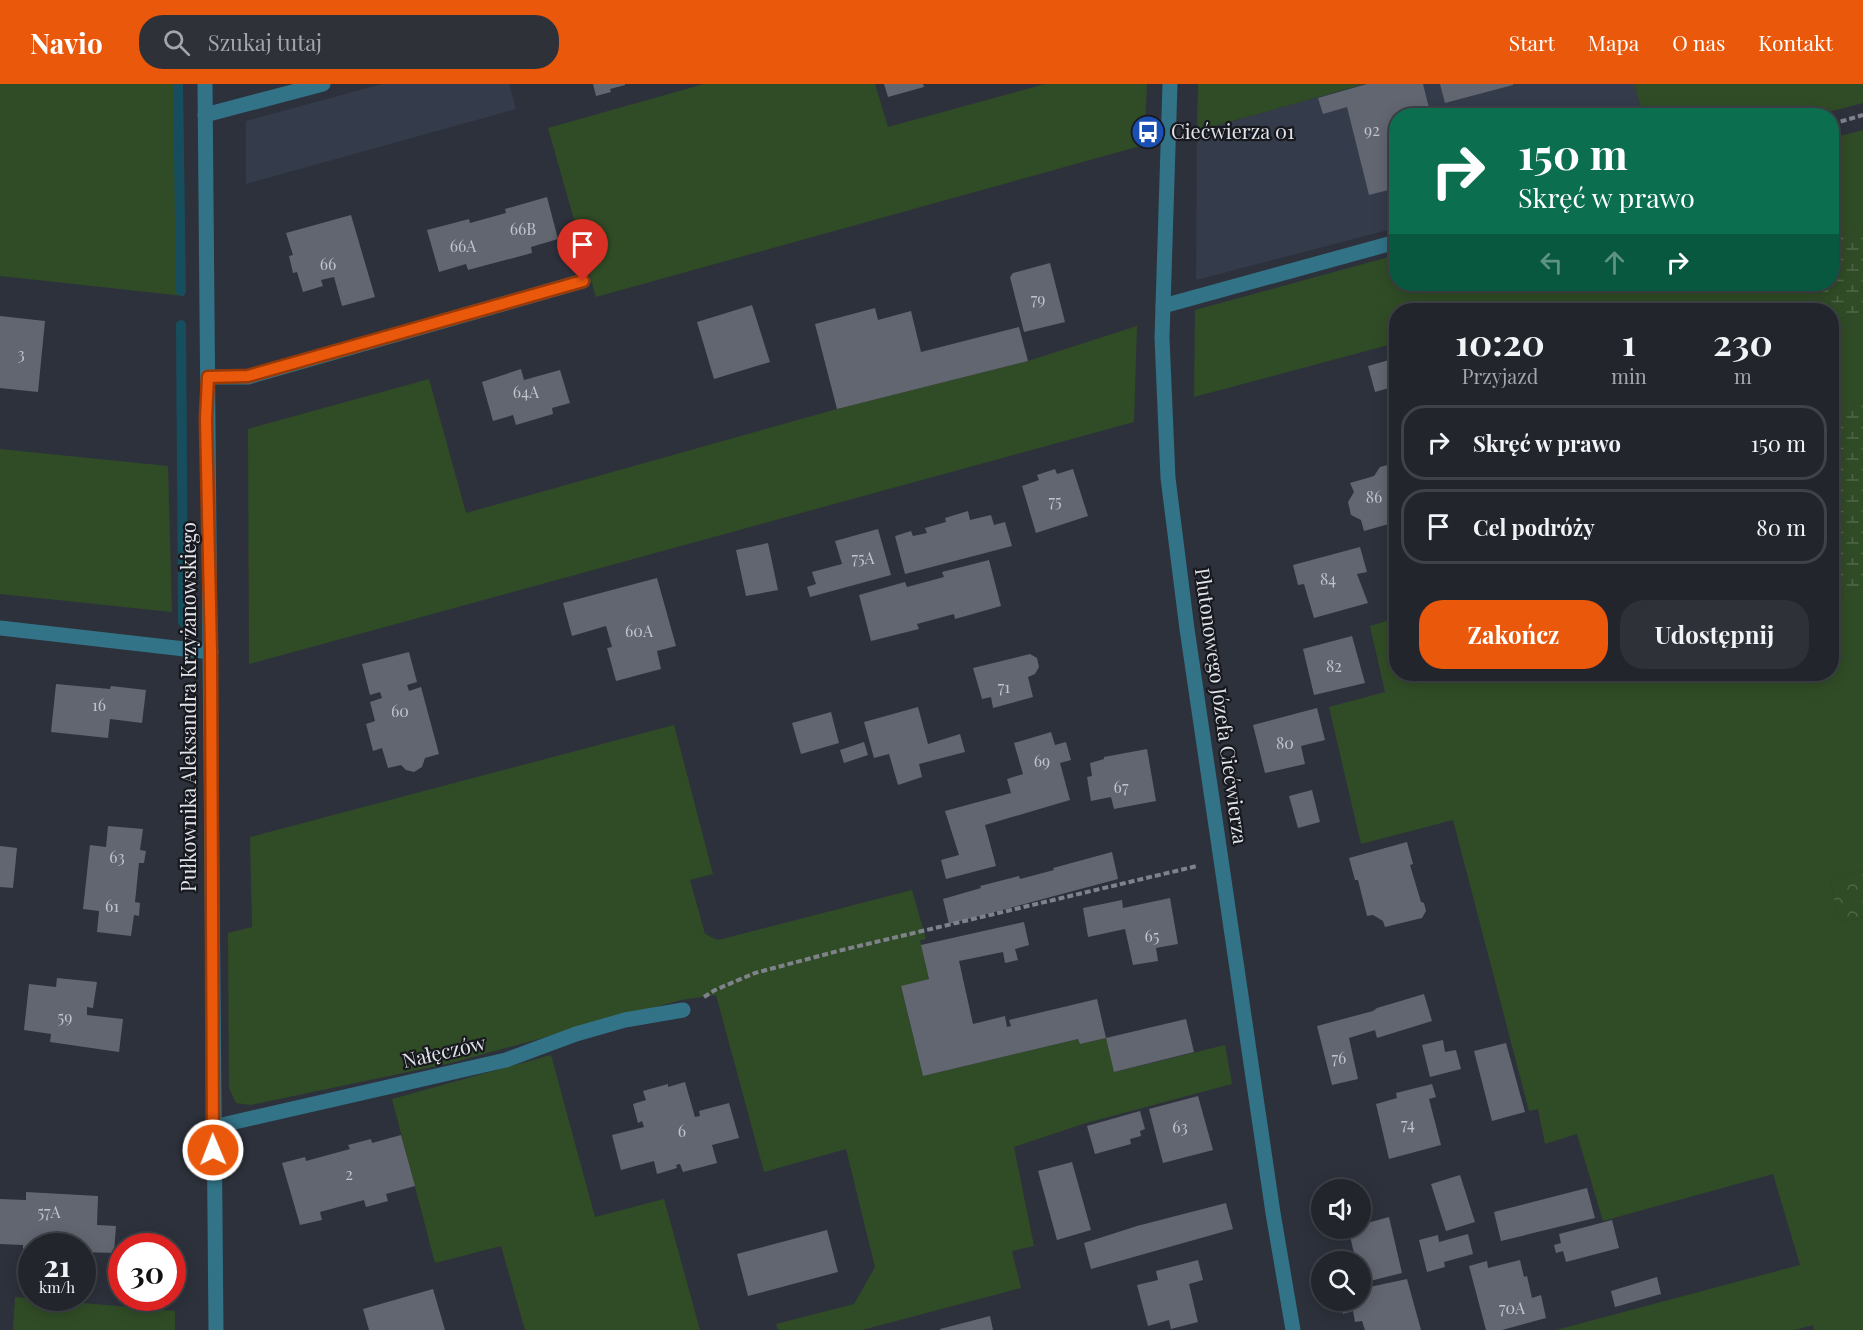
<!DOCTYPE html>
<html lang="pl">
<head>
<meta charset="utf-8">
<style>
  :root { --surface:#22252c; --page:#2e3138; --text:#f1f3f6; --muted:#a2a5a9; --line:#3f4248; --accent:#ea580c }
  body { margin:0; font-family:"Playfair Display",serif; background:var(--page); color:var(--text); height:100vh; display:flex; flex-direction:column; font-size:22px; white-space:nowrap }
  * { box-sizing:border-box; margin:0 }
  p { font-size:20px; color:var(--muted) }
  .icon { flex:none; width:33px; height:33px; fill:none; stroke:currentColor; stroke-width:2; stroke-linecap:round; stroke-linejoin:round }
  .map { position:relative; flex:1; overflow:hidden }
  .drawer { position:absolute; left:1389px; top:219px; width:450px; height:378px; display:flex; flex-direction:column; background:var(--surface); border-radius:24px; box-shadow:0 3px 15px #0003,0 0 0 2px var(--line) }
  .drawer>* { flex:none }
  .top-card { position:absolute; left:1389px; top:24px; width:450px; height:183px; border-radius:24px; box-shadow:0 3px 15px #0003,0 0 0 2px var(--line); background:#0b6e4f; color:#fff; overflow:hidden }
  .controls { position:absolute; left:1311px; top:1095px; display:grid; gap:12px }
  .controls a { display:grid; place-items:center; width:60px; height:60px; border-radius:50%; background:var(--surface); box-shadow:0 3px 15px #0003,0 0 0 2px var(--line); font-size:30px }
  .speed { position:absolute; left:18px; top:1149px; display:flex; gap:12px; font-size:30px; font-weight:700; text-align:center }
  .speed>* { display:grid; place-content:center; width:78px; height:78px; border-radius:50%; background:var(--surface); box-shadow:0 3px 15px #0003,0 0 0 2px var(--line); line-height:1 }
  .speed small { font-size:15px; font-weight:400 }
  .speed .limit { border:9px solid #d22; background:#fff; color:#111 }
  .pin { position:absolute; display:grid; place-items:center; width:51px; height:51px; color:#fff; margin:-62px -26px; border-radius:50% 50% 50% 0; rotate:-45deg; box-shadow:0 0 6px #0007 }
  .pin .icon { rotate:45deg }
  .me { position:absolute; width:66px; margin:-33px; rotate:359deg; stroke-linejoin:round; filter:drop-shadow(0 0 4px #0008) }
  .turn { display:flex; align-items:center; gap:21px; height:126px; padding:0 30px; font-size:27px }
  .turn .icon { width:78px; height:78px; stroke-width:2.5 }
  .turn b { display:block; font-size:42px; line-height:51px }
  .lanes { display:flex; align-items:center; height:57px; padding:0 30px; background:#0003; justify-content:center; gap:30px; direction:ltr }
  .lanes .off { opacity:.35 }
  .eta { display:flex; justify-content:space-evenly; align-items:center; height:102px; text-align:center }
  .eta b { font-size:36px; font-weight:700; line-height:42px }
  .action { display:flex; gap:12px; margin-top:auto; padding:12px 30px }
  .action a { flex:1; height:69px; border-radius:24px; background:var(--accent); color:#fff; font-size:24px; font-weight:700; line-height:69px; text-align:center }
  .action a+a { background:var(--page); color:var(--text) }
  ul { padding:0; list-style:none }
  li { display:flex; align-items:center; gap:18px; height:75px; margin:0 12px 9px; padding:0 18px; border:3px solid var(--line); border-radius:24px }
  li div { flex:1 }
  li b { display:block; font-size:22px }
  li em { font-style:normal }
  header { display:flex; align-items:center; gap:36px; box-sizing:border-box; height:84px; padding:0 30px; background:var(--accent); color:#fff }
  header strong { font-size:28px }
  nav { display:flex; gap:33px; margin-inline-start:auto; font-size:21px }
  .search { width:420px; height:54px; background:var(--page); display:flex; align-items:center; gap:15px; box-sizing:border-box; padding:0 21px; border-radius:24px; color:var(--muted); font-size:22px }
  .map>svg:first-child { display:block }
  .built { fill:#343b4a }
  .grass { fill:#304c26 }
  .forest { fill:url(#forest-crowns) }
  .wetland { fill:url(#wetland-marsh) }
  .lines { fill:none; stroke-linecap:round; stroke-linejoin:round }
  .stream { stroke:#174e5d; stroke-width:10 }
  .building { fill:#626671 }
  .path { stroke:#7f828a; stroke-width:4; stroke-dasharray:6 3; stroke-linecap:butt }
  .service { stroke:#327388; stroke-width:15 }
  .minor { stroke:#327388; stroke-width:15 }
  .route-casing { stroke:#983908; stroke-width:15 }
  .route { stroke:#ea580c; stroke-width:10 }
  .labels { text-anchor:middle; stroke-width:4.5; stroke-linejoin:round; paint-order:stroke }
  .number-label { font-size:16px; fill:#c0c4cb }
  .poi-label { font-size:20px; fill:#e0e3e9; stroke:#17191e; text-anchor:start }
  .street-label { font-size:20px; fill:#e0e3e9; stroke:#17191e }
</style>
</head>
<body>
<header>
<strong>Navio</strong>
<div class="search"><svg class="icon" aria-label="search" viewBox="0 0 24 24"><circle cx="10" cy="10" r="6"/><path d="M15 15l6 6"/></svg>Szukaj tutaj</div>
<nav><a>Start</a><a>Mapa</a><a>O nas</a><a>Kontakt</a></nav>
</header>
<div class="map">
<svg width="1863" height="1246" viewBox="0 0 1863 1246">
  <defs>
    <pattern id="forest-crowns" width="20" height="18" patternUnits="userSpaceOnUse" patternTransform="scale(1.5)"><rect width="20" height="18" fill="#304c26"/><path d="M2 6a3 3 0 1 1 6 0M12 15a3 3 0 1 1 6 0" fill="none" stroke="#4e6646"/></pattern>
    <pattern id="wetland-marsh" width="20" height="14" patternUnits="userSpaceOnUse" patternTransform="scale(1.5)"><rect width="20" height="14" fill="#304c26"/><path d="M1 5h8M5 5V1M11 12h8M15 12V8" fill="none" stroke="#4e6646"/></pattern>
  </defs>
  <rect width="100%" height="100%" fill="#2d313b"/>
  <!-- built -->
  <path class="built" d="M382,0H509L516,25L246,100V37Z
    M1365,0H1634L1643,31L1396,32V144L1196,196L1197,47Z"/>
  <!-- grass -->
  <path class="grass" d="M0,0H183L184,212L0,192Z
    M704,0H875L888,43L1045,0H1147L1144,61L596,213L548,44Z
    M1198,0H1365L1197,47Z
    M1634,0H1863V19L1817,31H1643Z
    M1863,46V145L1832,155V54Z
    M1396,171V200H1817L1824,226H1396V259L1194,313L1195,226Z
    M1863,228V318L1832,327V237Z
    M1137,242L1134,338L249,580L248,345L429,295L466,429L837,325L1028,277Z
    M0,365L168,382L172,528L0,510Z
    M1863,502V786L1830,795L1839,839L1863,833V1246H1814L1813,1241L1795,1246H1556L1800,1181L1773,1090L1603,1137L1577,1050L1545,1060L1538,1025L1529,1027L1453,736L1361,760L1329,623L1385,608L1370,542L1396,534V590H1832V512Z
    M674,641L713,790L690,796L705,850L718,856L912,806L926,855L920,856L929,895L901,903L923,992L1078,955L1080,960L1106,954L1115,988L1225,961L1232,1000L1086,1039L1014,1063L1034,1162L1012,1167L1021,1204L862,1246H778L776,1240L854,1220L875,1183L846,1065L764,1088L716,911L681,916L451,979L251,1021L236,1019L229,1004L228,849L252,843L250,753Z
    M551,971L595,1133L664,1115L700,1246H525L501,1162L435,1179L392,1015Z
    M15,1213L175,1227V1246H13Z"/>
  <!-- forest -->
  <path class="forest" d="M1863,786V833L1839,839L1830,795Z"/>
  <!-- wetland -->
  <path class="wetland" d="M1863,145V228L1832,237V226H1824L1817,200H1832V155Z
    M1863,318V502L1832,512V327Z"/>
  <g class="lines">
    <!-- stream -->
    <path class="stream" d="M178,0L181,207
      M181,241L183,538"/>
  </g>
  <!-- building -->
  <path class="building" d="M593,0H625V1L610,5L611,8L596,12Z
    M884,0H923L924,3L888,13Z
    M1367,0H1423L1431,32H1396V104L1369,111L1347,23L1323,30L1318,14Z
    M1440,0H1513V1L1445,19Z
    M547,113L558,155L531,163L532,169L468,186L466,180L439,188L427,146L469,135L470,139L506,129L505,125Z
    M351,131L375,213L342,222L334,193L321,196L323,202L303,208L297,188L293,189L289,172L293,171L286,149Z
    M1050,179L1065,238L1024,248L1010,193L1013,189Z
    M752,221L770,278L714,295L697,238Z
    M875,224L878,236L911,227L921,268L1019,243L1028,277L837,325L815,240Z
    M0,232L45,237L38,308L0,304Z
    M1396,274V302L1375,308L1368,282Z
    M521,285L524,296L560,286L570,319L552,324L553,330L516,341L513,331L493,337L482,298Z
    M1391,380L1396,382V438L1364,447L1361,436L1351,431L1348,418L1354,408L1350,399L1374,392L1380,383Z
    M1055,385L1057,390L1073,385L1088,432L1036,449L1022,402L1039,396L1037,391Z
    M968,427L970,436L991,431L994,441L1005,438L1012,462L905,490L895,452L911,447L913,452L927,449L925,444L946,438L945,434Z
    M878,445L891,491L810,513L807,503L816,500L812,488L842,480L835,457Z
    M768,459L778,506L746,512L736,466Z
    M1360,463L1367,488L1357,490L1368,519L1314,534L1304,500L1298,501L1293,481Z
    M989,476L1001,522L955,535L954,530L917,540L919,545L871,557L859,511L905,498L907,503L944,493L942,488Z
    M657,494L676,562L657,567L661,585L616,597L607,564L612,563L606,542L572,552L563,519Z
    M1352,552L1365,599L1314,611L1303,565Z
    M409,568L417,598L407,601L409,607L421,603L439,670L425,674L422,683L414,688L406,686L401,681L388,684L382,664L373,667L366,640L375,637L370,618L382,614L380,608L370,611L362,580Z
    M1030,570L1037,574L1039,583L1035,590L1028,593L1033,613L993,624L991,613L982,615L973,584Z
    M56,600L110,605L111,602L146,606L142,639L110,635L108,654L51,648Z
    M918,623L928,660L960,650L965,668L919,680L922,693L898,701L889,670L874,674L864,638Z
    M1317,624L1325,656L1301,662L1305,680L1265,689L1253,641Z
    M831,628L839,659L801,670L792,639Z
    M1051,648L1055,661L1066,658L1071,676L1060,679L1070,716L985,741L996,782L946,795L941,776L959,771L945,727L1011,709L1007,695L1023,690L1014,659Z
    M864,658L868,671L844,679L840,666Z
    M1147,665L1156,717L1114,725L1111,713L1091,717L1087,693L1092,692L1090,679L1104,675V673Z
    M1312,706L1320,738L1298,744L1289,712Z
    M108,742L143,745L140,766L146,767L144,779H139L135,818L140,819L139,832L134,831L131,852L97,848L99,827L83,825L90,761L106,763Z
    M1407,758L1413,780L1410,781L1421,818L1424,819L1426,827L1422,834L1385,843L1383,837L1373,831L1367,832L1358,796H1355L1349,774Z
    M0,762L17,764L13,804L0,803Z
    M1112,768L1118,795L949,840L943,815L981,804L980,802L1019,792L1020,795L1054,786L1053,784Z
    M1170,814L1178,860L1156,864L1158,877L1133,881L1125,845L1088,853L1083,824L1122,816L1123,824Z
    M1024,838L1029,861L1015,865L1018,876L1005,879L1003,868L959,877L973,940L1005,932L1007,943L1011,942L1009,936L1097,915L1106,954L1186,935L1194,968L1114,988L1106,954L1080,960L1078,955L923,992L901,902L929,895L921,861Z
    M57,894L97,898L93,924L87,923V931L123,935L119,968L50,958L51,950L24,946L29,900L56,903Z
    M1424,910L1432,937L1377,954L1375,946L1349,954L1358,995L1332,1001L1317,942L1373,927L1377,924Z
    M1443,956L1445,968L1456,966L1461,985L1430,993L1422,961Z
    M1506,959L1525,1028L1492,1037L1474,967Z
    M685,998L695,1033L700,1032L699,1027L729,1019L739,1054L712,1061L717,1079L683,1088L680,1080L676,1081L677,1084L657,1090L654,1077L621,1086L612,1051L644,1043L642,1037L638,1039L633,1020L646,1016L643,1007L668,1000V1003Z
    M1432,1000L1436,1013L1429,1015L1441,1061L1389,1075L1376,1020L1397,1014L1396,1009Z
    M1198,1012L1213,1066L1163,1079L1149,1025Z
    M1140,1027L1145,1045L1140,1047L1141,1052L1130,1055L1131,1060L1095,1070L1087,1042Z
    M401,1051L415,1102L386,1110L388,1117L366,1123L364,1116L320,1128L322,1136L300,1141L282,1079L305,1073L306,1077L350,1065L348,1061L371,1055L372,1059Z
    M1072,1078L1091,1146L1057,1156L1038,1087Z
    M1460,1091L1475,1138L1446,1147L1431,1100Z
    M1587,1104L1595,1134L1501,1157L1494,1128Z
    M26,1108L98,1112L97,1141L116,1142L114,1169L82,1168V1162H32V1165H23V1161L0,1160V1115L26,1116Z
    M1226,1119L1233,1145L1091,1185L1084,1159L1137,1142Z
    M1389,1133L1402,1189L1362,1199L1360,1178H1345L1344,1171L1354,1169L1348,1144H1360V1141Z
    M1612,1136L1619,1164L1566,1178L1563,1167L1556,1169L1554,1161L1561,1159L1559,1150Z
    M827,1146L838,1188L748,1212L737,1170Z
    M1468,1150L1473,1170L1444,1178L1445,1183L1427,1188L1419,1156L1438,1151L1439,1158Z
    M1198,1176L1203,1196L1189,1200L1198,1238L1171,1245L1169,1236L1148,1242L1137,1201L1158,1196L1156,1187Z
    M1520,1176L1524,1193L1527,1192L1532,1214L1541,1211L1546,1234L1502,1246H1486L1469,1182L1487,1177L1488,1184Z
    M1657,1193L1661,1210L1615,1223L1611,1207Z
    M1407,1195L1421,1246H1365L1362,1237L1355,1238L1353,1227L1343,1230L1339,1216H1360V1205Z
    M433,1205L445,1246H369L363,1225Z
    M990,1232L993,1246H940V1245Z"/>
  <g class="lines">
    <!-- path -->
    <path class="path" d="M1832,40L1863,31
      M704,913L715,906L755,889L842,866L1197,782"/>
    <!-- service -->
    <path class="service" d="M205,31L323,0
      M1163,222L1396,158
      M208,293H248L583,197"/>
    <!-- minor -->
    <path class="minor" d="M205,0L216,1246
      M1170,0L1162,254L1168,394L1187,545L1273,1129L1293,1246
      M0,544L211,568
      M213,1043L506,976L576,950L625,936L683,926"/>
  </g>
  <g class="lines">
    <defs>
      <path id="route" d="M213,1066L211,568L206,335L208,293L248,292L583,197"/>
    </defs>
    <!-- route casing -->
    <use href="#route" class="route-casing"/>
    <!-- route -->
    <use href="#route" class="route"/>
  </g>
  <!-- icons -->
  <defs>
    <symbol id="bus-disc" viewBox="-11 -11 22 22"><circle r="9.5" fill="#1a4fb4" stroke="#17191e"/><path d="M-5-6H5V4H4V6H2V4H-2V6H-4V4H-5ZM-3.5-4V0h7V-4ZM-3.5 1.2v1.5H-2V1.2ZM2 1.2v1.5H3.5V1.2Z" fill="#fff"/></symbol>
  </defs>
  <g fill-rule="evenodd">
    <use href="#bus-disc" x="1129" y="29" width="38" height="38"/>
  </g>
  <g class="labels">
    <!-- number labels -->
    <g class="number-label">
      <text x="1372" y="52">92</text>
      <text x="523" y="151">66B</text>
      <text x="463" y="168">66A</text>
      <text x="328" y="186">66</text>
      <text x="1038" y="221">79</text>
      <text x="21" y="276">3</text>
      <text x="526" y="314">64A</text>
      <text x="1374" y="419">86</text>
      <text x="1055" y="423">75</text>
      <text x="863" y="480">75A</text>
      <text x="1328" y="501">84</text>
      <text x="639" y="553">60A</text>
      <text x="1334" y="588">82</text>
      <text x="1004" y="609">71</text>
      <text x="99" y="627">16</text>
      <text x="400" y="633">60</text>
      <text x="1285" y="665">80</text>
      <text x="1042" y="683">69</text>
      <text x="1121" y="709">67</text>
      <text x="117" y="779">63</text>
      <text x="112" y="828">61</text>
      <text x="1152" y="858">65</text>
      <text x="65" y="939">59</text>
      <text x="1339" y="980">76</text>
      <text x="1408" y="1046">74</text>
      <text x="1180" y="1049">63</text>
      <text x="682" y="1053">6</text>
      <text x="349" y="1096">2</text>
      <text x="49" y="1134">57A</text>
      <text x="1512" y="1230">70A</text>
    </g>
    <!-- poi labels -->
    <g class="poi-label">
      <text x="1171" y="55">Ciećwierza 01</text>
    </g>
    <!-- street labels -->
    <g class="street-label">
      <text transform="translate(1221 622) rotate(82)" y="7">Plutonowego Józefa Ciećwierza</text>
      <text transform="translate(189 623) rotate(-90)" y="7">Pułkownika Aleksandra Krzyżanowskiego</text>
      <text transform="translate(444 968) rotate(-13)" y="7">Nałęczów</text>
    </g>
  </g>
</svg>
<div class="controls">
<a><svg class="icon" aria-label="sound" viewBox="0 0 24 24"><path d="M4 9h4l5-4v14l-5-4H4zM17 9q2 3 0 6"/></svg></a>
<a><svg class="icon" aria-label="search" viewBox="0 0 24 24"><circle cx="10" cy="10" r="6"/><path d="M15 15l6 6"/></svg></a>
</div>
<div class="speed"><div>21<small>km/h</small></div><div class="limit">30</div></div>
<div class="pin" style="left:583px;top:197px;background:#d93025"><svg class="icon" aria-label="arrive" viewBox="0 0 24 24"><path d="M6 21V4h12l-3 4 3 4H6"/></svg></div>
<svg class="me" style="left:213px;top:1066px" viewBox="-20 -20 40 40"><circle r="17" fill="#ea580c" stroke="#fff" stroke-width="3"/><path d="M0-11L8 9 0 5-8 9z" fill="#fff"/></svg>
<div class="top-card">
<div class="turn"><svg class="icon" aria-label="right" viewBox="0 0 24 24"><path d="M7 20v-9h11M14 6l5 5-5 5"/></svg><div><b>150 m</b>Skręć w prawo</div></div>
<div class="lanes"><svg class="icon off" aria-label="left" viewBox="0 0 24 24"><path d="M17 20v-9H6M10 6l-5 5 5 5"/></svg><svg class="icon off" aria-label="ahead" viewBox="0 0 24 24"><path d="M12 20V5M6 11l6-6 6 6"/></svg><svg class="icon" aria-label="right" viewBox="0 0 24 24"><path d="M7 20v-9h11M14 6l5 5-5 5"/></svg></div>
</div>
<section class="drawer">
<div class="eta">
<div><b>10:20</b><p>Przyjazd</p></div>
<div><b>1</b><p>min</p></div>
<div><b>230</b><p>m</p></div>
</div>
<ul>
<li><svg class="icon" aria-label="right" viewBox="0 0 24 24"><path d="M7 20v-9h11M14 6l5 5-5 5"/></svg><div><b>Skręć w prawo</b></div><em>150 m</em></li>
<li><svg class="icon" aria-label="arrive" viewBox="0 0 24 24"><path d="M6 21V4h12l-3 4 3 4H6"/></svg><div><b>Cel podróży</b></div><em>80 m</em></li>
</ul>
<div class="action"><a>Zakończ</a><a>Udostępnij</a></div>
</section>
</div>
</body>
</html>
